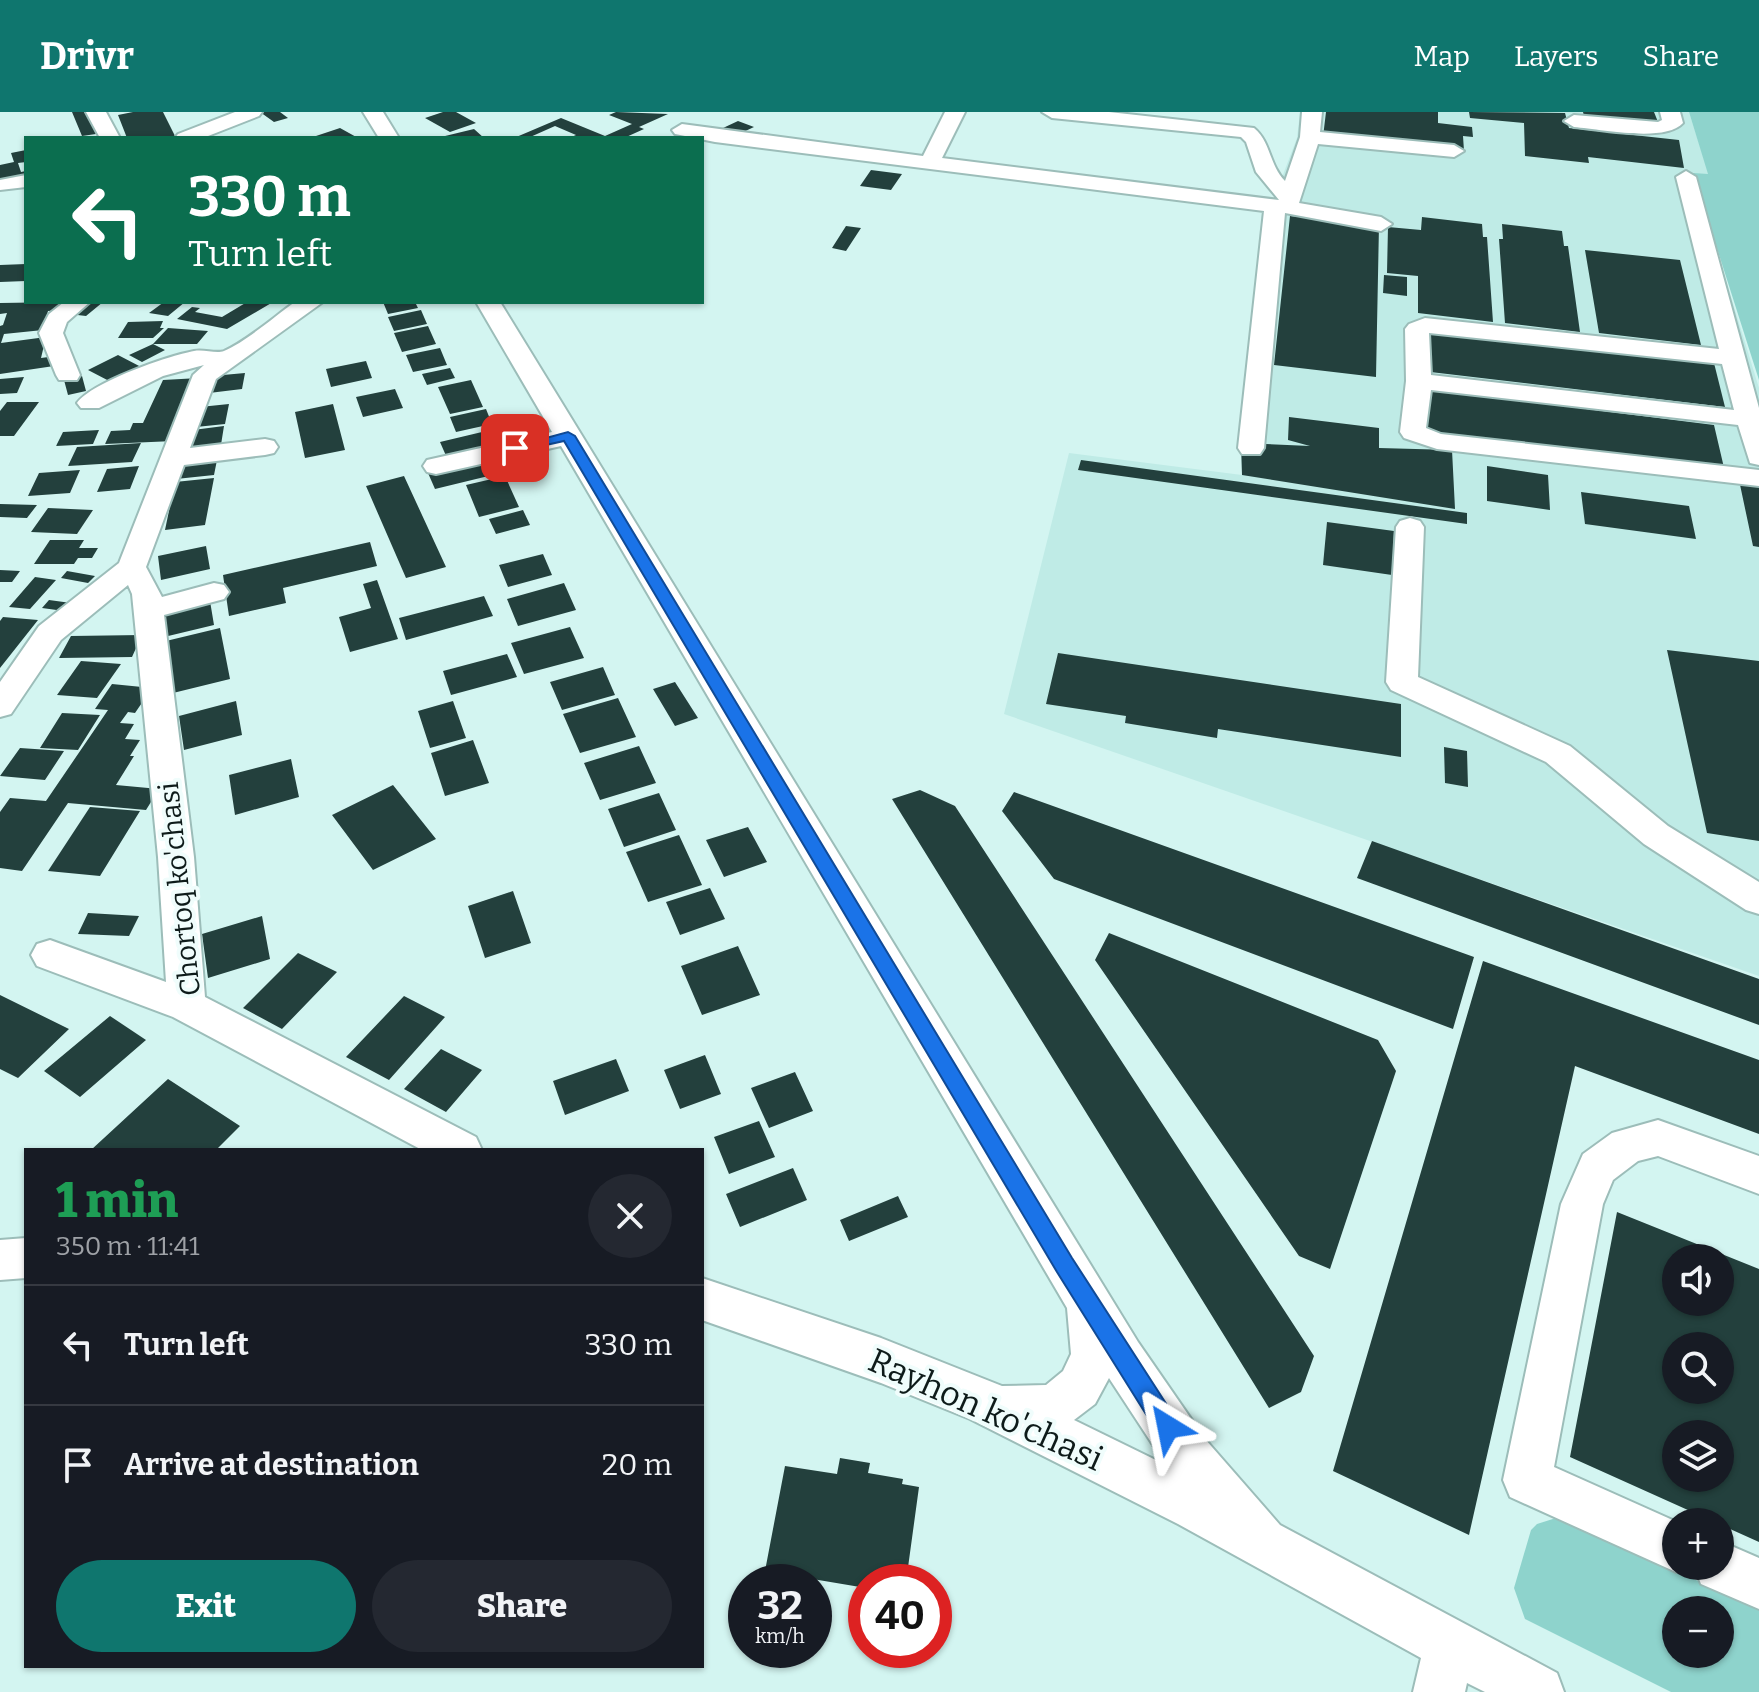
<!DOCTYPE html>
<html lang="en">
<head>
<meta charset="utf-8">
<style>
  :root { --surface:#171b24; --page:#242831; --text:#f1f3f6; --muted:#9ea1a6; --line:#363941; --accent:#0f766e }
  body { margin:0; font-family:Bitter,serif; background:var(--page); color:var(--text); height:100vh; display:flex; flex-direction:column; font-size:30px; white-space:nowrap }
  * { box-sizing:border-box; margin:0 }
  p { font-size:26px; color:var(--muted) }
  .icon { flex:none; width:44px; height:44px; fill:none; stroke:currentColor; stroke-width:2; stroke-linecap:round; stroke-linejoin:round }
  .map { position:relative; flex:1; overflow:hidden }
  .panel { position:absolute; left:24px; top:1036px; width:680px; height:520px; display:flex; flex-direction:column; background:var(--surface); border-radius:0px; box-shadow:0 2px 6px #0004 }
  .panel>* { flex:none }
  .guide { position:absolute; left:24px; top:24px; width:680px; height:168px; border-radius:0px; box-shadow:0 2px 6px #0004; background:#0b6e4f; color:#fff; overflow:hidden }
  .buttons { position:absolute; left:1662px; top:1132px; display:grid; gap:16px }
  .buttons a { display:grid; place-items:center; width:72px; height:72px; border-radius:50%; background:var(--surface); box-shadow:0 2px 6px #0004; font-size:40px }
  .speed { position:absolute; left:728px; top:1452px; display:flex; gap:16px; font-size:40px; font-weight:700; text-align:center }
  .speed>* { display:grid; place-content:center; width:104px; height:104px; border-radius:50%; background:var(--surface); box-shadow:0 2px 6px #0004; line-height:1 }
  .speed small { font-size:20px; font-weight:400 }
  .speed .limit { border:12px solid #d22; background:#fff; color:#111 }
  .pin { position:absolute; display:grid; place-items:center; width:68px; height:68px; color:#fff; margin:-34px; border-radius:16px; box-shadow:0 4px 12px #0006 }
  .me { position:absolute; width:88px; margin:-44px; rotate:325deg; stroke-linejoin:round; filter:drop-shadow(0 0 6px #0008) }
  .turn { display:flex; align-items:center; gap:28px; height:168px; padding:0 32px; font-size:36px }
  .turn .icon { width:104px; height:104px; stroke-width:2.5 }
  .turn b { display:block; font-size:56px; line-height:68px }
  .round { display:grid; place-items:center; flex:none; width:84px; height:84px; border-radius:42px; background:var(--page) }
  .summary { display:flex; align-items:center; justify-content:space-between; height:136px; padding:0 32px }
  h1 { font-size:48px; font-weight:800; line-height:60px; color:#1e9e55 }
  .cta { display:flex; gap:16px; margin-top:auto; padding:16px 32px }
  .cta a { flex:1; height:92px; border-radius:48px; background:var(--accent); color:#fff; font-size:32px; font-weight:800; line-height:92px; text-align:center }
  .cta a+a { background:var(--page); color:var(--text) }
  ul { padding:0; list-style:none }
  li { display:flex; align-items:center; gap:24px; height:120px; padding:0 32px; border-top:2px solid var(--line) }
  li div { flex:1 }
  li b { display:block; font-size:30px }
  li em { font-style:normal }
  header { display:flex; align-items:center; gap:48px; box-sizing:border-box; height:112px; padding:0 40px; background:var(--accent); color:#fff }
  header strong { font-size:38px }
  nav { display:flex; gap:44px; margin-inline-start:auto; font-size:28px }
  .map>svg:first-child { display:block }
  .built { fill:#bfebe6 }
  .green { fill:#8ed3cc; fill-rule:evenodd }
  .building { fill:#23403d; fill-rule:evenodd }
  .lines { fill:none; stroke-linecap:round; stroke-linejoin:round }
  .minor-casing { stroke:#9cbdb9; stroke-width:4 }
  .minor { fill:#fff; fill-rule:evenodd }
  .route { fill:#1a73e8; stroke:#114b97; stroke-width:2 }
  .labels { text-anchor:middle; stroke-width:8; stroke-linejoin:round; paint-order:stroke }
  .street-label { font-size:28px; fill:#0e1b1a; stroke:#f0fdfc }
  .near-street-label { font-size:34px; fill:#0e1b1a; stroke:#f0fdfc }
</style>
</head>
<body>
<header>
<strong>Drivr</strong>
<nav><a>Map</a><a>Layers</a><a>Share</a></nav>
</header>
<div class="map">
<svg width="1759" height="1580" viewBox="0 0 1759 1580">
  <rect width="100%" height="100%" fill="#d3f5f1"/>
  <!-- built -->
  <path class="built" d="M1300,0H1689L1709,63L1693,62L1759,276V864L1004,602L1069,341L1242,363L1241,331L1268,102L1297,26Z"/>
  <!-- green -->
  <path class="green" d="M1689,0H1759V268L1693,61L1708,62Z
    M1556,1406L1759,1496V1580H1671L1525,1507L1514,1476L1531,1418L1537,1412ZM1676,1498H1720V1542H1676Z"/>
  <!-- building -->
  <path class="building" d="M72,0H87L96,22L82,24Z
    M133,0H163L175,24L127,26L118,3Z
    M260,0H280L288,6L274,10Z
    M443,0H456L476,11L450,20L425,6Z
    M616,0L668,2L639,15L644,17L624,26H569L576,23L555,14L528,26H514L561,6L605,24L632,12L609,3Z
    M1326,0H1438V11L1472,15L1473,25L1463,24L1464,39L1323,25Z
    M1469,0L1565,1L1569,16L1679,28L1684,56L1588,45L1589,51L1525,44L1524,11L1470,6Z
    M1583,0H1654L1658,10L1584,4Z
    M738,9L754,15L739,22L723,16Z
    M340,16L358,26L316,24Z
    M474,17L484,26H441V25Z
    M26,38V50L18,51L21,60L26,59V67L0,70V53L14,50L11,41Z
    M871,58L902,62L891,78L860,74Z
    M1290,104L1379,113L1376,265L1274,253Z
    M1422,105L1482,112L1483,125H1487L1493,210L1418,201V164L1387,161L1388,115L1421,118Z
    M1502,112L1562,119L1564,134H1568L1580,220L1505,211L1499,127H1503Z
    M846,114L861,116L846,139L832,136Z
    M1585,138L1680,148L1701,233L1599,221Z
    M26,152V169L0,170V153Z
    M1384,163L1407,165V184L1383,181Z
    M64,190L60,198L48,199L43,218L4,222L1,231L46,225L41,246L56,244L54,254L0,262V214L3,213L7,201L0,202V191Z
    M84,190H103L86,204L69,202Z
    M164,190H185L168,204L149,201Z
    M247,190H273L227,217L177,207L192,195L200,196L195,200L222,205Z
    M383,190H415L418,196L388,202Z
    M421,198L427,212L394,219L388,205Z
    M163,209L160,216H164L153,226H118L128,210Z
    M428,214L436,232L402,240L394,221Z
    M168,216L208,219L197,232H153Z
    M1422,218L1714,251L1725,295L1422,259Z
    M153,232L165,238L142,250L129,243Z
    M440,236L447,253L413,260L406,243Z
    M118,243L143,256L113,271L88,258Z
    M366,249L372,266L331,275L326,257Z
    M450,256L455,266L427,273L422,262Z
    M245,261L242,277L209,281L212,264Z
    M82,264L86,279L68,283L64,268Z
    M24,265L17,281L0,282V267Z
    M199,266L174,329L105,332L111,319L130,318L133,311H143L163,268Z
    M471,268L483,295L450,302L438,275Z
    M395,277L403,296L363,305L356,285Z
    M1425,277L1714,313L1725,360L1425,321Z
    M7,290H39L14,324H0V299Z
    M229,292L225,312L196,315L200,295Z
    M333,292L345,338L305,346L295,300Z
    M486,297L492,312L456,320L450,305Z
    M1289,305L1379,316V336L1452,338L1455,397L1242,363L1241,331L1310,334L1288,328Z
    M224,314L220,339L188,343L193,318Z
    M99,318L93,332L56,334L63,320Z
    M482,320L490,336L447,346L440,330Z
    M141,331L132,350L68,354L77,335Z
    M218,343L214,363L176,367L180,348Z
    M502,344L509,359L435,377L428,361Z
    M1081,348L1467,401V412L1078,358Z
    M139,354L130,377L97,380L107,357Z
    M1487,354L1548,363L1550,398L1487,389Z
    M80,358L70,381L28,384L39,361Z
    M404,364L446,455L406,466L366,374Z
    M505,364L519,395L479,405L466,373Z
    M214,366L205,413L165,418L175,370Z
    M1739,368L1759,371V435L1753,434Z
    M1581,380L1689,394L1696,427L1585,412Z
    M0,392L37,393L27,406L0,405Z
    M48,396L93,398L77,422L31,420Z
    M523,398L530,413L496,422L489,407Z
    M1327,410L1394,419L1392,463L1323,453Z
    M50,428H84L79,436H98L92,446H78L74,452H34Z
    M370,430L377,454L283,476L286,491L229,504L223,463Z
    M206,434L210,457L161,468L158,444Z
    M543,442L552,463L508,475L499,453Z
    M0,458L20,459L12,470H0Z
    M67,459L95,464L88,471L61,466Z
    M35,465L56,468L30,497L9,495Z
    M377,468L398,527L350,540L339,505L371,496L363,472Z
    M564,471L576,498L518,514L507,487Z
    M484,484L493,504L406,528L399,506Z
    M49,488L71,491L64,499L42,496Z
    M210,489L214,513L164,525L161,500Z
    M3,505L38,508L0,556V509Z
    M570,515L584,546L524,562L511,531Z
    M220,516L230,567L173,581L166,529Z
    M142,523L132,545L59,546L71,524Z
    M1667,538L1759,549V729L1707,721Z
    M1058,541L1401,592V645L1218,617L1217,626L1125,611L1126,604L1046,592Z
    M507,542L517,565L451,583L443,559Z
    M81,549L121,552L97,586L57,583Z
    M603,555L615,583L562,598L550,570Z
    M675,570L698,606L675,614L653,577Z
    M112,572L152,576L135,601L128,600L120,611L134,612L125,627L140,628L130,644H134L116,673L159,677L146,698L68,691L22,759L0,756V700L10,686L46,689L108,598L95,597Z
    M618,586L636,625L580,641L563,602Z
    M236,589L242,623L184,638L179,604Z
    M453,589L466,626L430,636L418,599Z
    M62,601L100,603L78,638L40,636Z
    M473,628L489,671L445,684L431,641Z
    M639,634L656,671L600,688L584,651Z
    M1444,635L1467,639L1468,675L1445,671Z
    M20,636L64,639L45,668L0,664Z
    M291,647L299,685L235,703L229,663Z
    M393,673L436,727L373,758L332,703Z
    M920,678L955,694L1314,1244L1301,1280L1269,1296L892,687Z
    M1014,680L1474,845L1453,917L1054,767L1002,699Z
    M659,681L676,718L624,735L608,697Z
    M90,695L140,699L100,764L48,759Z
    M748,715L767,750L724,765L706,728Z
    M679,723L702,773L648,790L626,740Z
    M1372,729L1759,867V913L1357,766Z
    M710,776L725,807L680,823L666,790Z
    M513,779L531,831L485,846L468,794Z
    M88,801L139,804L129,824L78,822Z
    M262,804L270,847L208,866L202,822Z
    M1109,821L1378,928L1396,959L1330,1157L1299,1144L1095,848Z
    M738,834L760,883L702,903L681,854Z
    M298,841L337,860L282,917L243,896Z
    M1483,849L1759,948V1022L1575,954L1469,1423L1333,1359Z
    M0,883L69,917L18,966L0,957Z
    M404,884L445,905L389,968L346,945Z
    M110,904L146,928L80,985L44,959Z
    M441,937L482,958L446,1000L404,977Z
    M705,943L721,982L680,997L664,958Z
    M616,947L629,979L565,1003L553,969Z
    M795,960L813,999L769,1016L751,976Z
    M168,967L240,1014L216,1038H91Z
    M759,1009L775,1045L729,1062L714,1025Z
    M793,1056L807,1088L740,1115L726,1082Z
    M898,1084L908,1105L849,1129L840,1108Z
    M1617,1100L1759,1157V1430L1570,1345ZM1676,1146H1720V1190H1676ZM1676,1234H1720V1278H1676ZM1676,1322H1720V1366H1676Z
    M840,1346L870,1351L868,1361L903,1367L902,1372L919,1375L906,1470H866V1476L765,1459L785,1354L837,1362Z"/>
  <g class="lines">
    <defs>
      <path id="minor" d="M86,0H106L120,26H100Z
        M235,0H262L259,4L203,26H175L178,22Z
        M363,0H383L399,26H379Z
        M945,0H965L942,46L1279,88L1256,60L1246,30L1241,25L1052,6L1042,0H1109L1254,16C1271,30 1269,53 1285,69L1300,25L1302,0H1322L1320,20L1454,33L1464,39L1454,45L1318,32L1299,91L1381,105L1392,112L1381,119L1285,101L1264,336L1260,342H1242L1238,336L1264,99L715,30L675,22L672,18L682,12L923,44Z
        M1660,0H1680L1683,11C1665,31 1600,17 1574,15L1564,9L1574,3L1658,10L1662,8Z
        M1686,59L1696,65L1759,296V353L1750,351L1738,313L1431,278L1426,316L1441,322L1759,358V374L1437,337L1404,326L1400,320L1406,269L1405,217L1409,212L1425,206L1719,237L1676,65ZM1429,221L1722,252L1734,298L1431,263Z
        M26,63V75L0,78V68Z
        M64,190H90L67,210L63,221L80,263L77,268H59L56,263L39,221L49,202Z
        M295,190H323L216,267L190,336L265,327L274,329L278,335L274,341L265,343L184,353L146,455L162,485L214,471L224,473L229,480L224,487L164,503L194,745L205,885L476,1025L482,1038H422L173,905L37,854L31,843L37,832L50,828L166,870L158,745L132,482L128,473L61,528L11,602L0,605V570L39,514L119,451L193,263L204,253L163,264L99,296H81L77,291C92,270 168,244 194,239C204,237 216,242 224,239C247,229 275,204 295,190Z
        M476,190H500L1138,1230L1205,1327L1280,1413L1557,1561L1564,1580H1485L1467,1571L1465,1580H1413L1421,1546L1178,1412L970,1307L881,1271L702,1208V1166L881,1226L1002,1274L1046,1273L1063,1259L1071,1242L1067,1196L561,334L436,362L427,360L423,354L427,348L552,320ZM1109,1266L1166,1353L1074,1308L1095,1292Z
        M1410,406L1420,409L1424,415L1418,565L1570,634L1668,714L1759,770V802L1746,798L1644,732L1546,650L1391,578L1386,570L1396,415L1400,409Z
        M1658,1008L1759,1044V1082L1658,1044L1638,1049L1613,1068L1603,1092L1554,1355L1677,1410L1676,1454H1690L1676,1460L1510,1385L1503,1368L1561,1092L1583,1042L1612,1021Z
        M26,1126V1166L0,1168V1128Z
        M1720,1429L1759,1446V1497L1701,1472L1694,1454H1720Z"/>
    </defs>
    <!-- minor casing -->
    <use href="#minor" class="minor-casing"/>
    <!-- minor -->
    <use href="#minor" class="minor"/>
  </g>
  <!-- route -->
  <path class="route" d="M568,320L575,324L1072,1146L1176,1307L1180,1315L1176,1323L1168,1327L1159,1323L1057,1160L564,329L515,340L509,336Z"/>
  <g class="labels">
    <!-- street labels -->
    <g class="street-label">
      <text transform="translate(179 777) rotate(-96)" y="10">Chortoq ko'chasi</text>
    </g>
    <!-- near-street labels -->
    <g class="near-street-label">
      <text transform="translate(986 1297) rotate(24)" y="12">Rayhon ko'chasi</text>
    </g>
  </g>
</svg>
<div class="buttons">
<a><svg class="icon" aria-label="sound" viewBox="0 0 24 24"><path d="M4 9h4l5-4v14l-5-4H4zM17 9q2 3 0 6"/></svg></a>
<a><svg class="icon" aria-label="search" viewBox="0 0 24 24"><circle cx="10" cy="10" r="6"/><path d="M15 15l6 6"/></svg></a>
<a><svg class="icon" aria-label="layers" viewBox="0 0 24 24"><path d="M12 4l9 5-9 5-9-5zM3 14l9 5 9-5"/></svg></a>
<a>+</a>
<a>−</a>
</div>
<div class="speed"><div>32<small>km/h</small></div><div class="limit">40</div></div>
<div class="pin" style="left:515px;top:336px;background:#d93025"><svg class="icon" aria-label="arrive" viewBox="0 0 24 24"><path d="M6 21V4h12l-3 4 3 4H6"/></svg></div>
<svg class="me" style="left:1168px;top:1315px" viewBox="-20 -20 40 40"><path d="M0-17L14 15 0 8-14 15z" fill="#1a73e8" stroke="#fff" stroke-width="4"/></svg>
<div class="guide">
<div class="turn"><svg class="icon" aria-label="left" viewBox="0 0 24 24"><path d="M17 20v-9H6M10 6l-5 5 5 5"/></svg><div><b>330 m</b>Turn left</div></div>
</div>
<section class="panel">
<div class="summary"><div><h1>1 min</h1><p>350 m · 11:41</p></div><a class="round"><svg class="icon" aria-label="close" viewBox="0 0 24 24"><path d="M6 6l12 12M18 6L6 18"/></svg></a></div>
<ul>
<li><svg class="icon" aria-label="left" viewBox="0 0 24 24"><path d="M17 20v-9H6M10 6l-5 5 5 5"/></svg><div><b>Turn left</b></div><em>330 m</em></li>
<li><svg class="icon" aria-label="arrive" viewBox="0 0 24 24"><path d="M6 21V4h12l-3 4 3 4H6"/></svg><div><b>Arrive at destination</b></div><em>20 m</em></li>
</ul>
<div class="cta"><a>Exit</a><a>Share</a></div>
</section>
</div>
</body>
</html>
